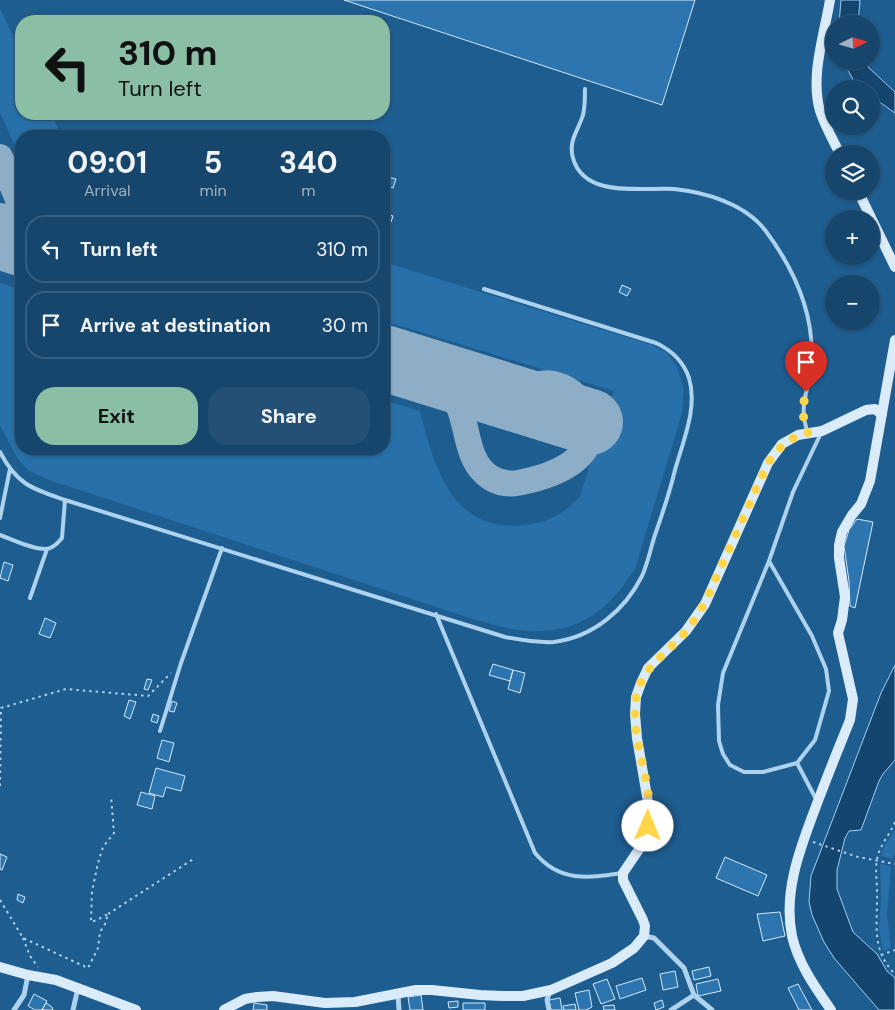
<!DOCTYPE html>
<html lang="en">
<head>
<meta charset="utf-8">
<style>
  :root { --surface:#16466c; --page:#235074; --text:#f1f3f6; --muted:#9eb1c2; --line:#355e7f; --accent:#8abfa5 }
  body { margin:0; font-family:"DM Sans",sans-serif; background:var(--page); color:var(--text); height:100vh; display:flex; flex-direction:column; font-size:19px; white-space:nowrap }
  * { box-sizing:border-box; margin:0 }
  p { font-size:16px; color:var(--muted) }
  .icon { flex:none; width:28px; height:28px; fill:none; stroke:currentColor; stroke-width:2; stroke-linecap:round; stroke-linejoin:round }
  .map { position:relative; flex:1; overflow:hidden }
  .panel { position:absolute; left:15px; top:130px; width:375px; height:325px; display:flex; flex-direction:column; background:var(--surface); border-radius:20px; box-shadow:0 1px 4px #0004,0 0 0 1px var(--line) }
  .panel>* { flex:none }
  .top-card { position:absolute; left:15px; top:15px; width:375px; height:105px; border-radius:20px; box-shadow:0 1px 4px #0004,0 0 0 1px var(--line); background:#8abfa5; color:#111; overflow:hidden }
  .needle { width:32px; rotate:85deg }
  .fabs { position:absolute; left:825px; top:15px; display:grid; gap:10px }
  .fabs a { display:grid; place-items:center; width:55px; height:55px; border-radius:50%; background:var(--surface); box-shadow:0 1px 4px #0004,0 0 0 1px var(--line); font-size:25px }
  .pin { position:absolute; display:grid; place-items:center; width:42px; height:42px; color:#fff; margin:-51px -21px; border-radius:50% 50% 50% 0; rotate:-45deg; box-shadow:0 0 5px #0007 }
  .pin .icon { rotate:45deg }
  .me { position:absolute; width:55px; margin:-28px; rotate:1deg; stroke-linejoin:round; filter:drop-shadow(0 0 4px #0008) }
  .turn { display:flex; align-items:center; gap:18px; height:105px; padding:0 20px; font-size:22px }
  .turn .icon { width:65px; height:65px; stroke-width:2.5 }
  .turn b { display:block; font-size:35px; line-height:42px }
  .eta { display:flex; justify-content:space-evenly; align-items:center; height:85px; text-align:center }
  .eta b { font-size:30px; font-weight:700; line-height:35px }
  .cta { display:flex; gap:10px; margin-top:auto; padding:10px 20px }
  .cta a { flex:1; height:58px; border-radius:20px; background:var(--accent); color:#111; font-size:20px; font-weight:700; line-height:58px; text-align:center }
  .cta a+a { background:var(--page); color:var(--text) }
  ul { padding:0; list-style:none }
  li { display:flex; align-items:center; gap:15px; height:68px; margin:0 10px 8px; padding:0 10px; border:2px solid var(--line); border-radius:20px }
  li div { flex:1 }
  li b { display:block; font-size:19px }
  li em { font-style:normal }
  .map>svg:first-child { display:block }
  .green { fill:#2770a9 }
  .water { fill:#14456f; stroke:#a1ceef }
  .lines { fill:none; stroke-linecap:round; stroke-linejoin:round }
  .taxiway { stroke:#8eaec8; stroke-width:26 }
  .runway { stroke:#8eaec8; stroke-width:66 }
  .building { fill:#2d75ae; stroke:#d3e9fa }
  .path { stroke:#add2ee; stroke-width:2; stroke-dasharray:2.5 4; stroke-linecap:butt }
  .service { stroke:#add2ee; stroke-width:4 }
  .minor { stroke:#add2ee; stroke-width:5 }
  .secondary { stroke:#daebfa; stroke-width:10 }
  .route { stroke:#ffd54a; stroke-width:9; stroke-dasharray:0 16.2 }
</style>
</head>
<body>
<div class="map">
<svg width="895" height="1010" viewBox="0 0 895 1010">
  <rect width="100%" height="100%" fill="#1e5d90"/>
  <!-- green -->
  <path class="green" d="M0,9L21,53V114H51L62,136H21V159L0,113Z
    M384,262L652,345L667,353L677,367L684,389L682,413L635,569C605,616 574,636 517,630C503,628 489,623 476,620L49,480L29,471L18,459L0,426V283L21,290V449H384V400L420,411C434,466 451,533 524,525C547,523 564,514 580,496L614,391L384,321Z
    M895,829V851L893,859L881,856L884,847Z
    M880,864L891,866L887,915L891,948L883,951L879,929L881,896Z"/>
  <!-- water -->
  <path class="water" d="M841,0H860L858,24H839Z
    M843,61H865L869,68L895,92V113L871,96V89H861L856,85Z
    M895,665V760L883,774L879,781L861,830L849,831L845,838L837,870V889L853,932L877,954L887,971L895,978V1010H879L834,958L824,942L812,915L809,902L811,876L881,693Z"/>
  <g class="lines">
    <!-- taxiway -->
    <path class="taxiway" d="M0,157L21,206
      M430,373C440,383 453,394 459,407C469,431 466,462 491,478C506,487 520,483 535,479C568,470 605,449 585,409C578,396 568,387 553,384C540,381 526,389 513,390C503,391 492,389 482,389"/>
    <!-- runway -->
    <path class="runway" d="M0,236L21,243
      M384,358L590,422"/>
  </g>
  <!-- building -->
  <path class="building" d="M344,0H695L662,105Z
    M384,176L396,179L393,188L384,185Z
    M384,213L393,216L391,222L384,220Z
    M622,285L631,289L627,296L619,292Z
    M857,519L873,522L855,608L850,606L849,581L844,546L849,530Z
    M4,562L13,565L8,581L0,578Z
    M45,618L56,623L50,638L39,634Z
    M493,664L513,670L510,681L489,675Z
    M513,670L525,673L520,693L508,689Z
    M147,679L152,680L148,690L144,689Z
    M129,700L136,702L130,719L124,716Z
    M172,701L177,703L174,712L169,711Z
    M153,714L159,716L157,723L151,721Z
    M162,740L174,743L169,762L157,758Z
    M156,768L185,776L181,791L166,787L163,797L149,793Z
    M141,792L155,796L152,809L137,805Z
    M0,854L7,857L2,870L0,869Z
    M725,857L767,875L758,896L716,878Z
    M18,894L25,897L23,903L17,900Z
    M780,912L785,936L763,941L757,914Z
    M709,967L711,976L694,980L692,971Z
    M675,971L678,987L663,990L660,974Z
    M642,978L646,990L620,999L616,986Z
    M607,979L615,999L601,1004L593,984Z
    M718,979L721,991L698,996L696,984Z
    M798,984L812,1010H799L788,988Z
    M589,990L592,1007L586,1010H579L575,993Z
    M34,994L47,1001L42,1010H35L28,1006Z
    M421,995L423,1010H410L408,997Z
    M560,998L562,1010H551L549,1000Z
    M662,1000L664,1007L656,1010L654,1003Z
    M458,1001V1007L449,1008L448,1002Z
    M46,1003L52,1007L53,1010H42Z
    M254,1003L267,1005V1010H253Z
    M463,1003H485V1010H463Z
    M575,1004L576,1010H564L563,1006Z
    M614,1005L615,1010H604L603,1006Z"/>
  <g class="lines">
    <!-- path -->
    <path class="path" d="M0,786L1,708L66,689L148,696L171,673
      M895,822C890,835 879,845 877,860C875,870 877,881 877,891C878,922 870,949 895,974
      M813,842L858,857L895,864
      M0,900L23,938L88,968L98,948L100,932L105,924L108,914L97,920L91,922L92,891L98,863L103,847L114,833L111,796
      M108,914L195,858
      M23,938L30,956L38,967
      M881,955L895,950"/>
    <!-- service -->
    <path class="service" d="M585,89C585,97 585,107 583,115C578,131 568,141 573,158C584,199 643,187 674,189C705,192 745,204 765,230C795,270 816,316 811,367C808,393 798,406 808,433
      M0,452C17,485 33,489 65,500L505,637C521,640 538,643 554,642C593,637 625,610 642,576C648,563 651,546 656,532C663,512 670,491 675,470C683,441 698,408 689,378C683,360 671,350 656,343L484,289
      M0,518L10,469
      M0,535C14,540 31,549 46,549C52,549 58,543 62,538L65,500
      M769,561L812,636L826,669L829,691L815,740L797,763
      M30,598L47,549
      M436,614L535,853C560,883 589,878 623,873
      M160,731L181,663L222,548
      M816,799L797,763L763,772H744L730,765L723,754L719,741L718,705L723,673L769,561L793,492L821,433"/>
    <!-- minor -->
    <path class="minor" d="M644,936L654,938L684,968L694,995L712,1010
      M398,994L399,1010
      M14,1010L24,995L28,975
      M73,1010L78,988
      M549,1010L547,1000L550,991
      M671,1010L694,995"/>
    <!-- secondary -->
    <path class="secondary" d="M830,0C824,36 810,76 820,111C825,126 833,140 840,154
      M858,191L895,267
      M0,967L28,975L56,980L136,1010
      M224,1010L245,999L257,997L273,996L325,1003L355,1002L416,990H432L480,995L502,996H523L551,990L612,963L634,948L644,936L645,926L643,920L623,880V873L644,842L650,814L637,738L635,714L636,697L641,683L648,668L686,631L705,604L768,463L782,444L798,435L822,431L866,410L875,409L882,415
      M831,1010C815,987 798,963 792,936C783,892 800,849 815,809C826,779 838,750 850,720L853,699L838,633L842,620L845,597L839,558V545L842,532L852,515L861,504L870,481L895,340"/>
  </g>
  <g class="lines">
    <!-- route -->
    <path class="route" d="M648,826C655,783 629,741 636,698C641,667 668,653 687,630C704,609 713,584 724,560C739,528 753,495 768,463C779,448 788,437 808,433C802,418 802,408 806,392"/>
  </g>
</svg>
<div class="fabs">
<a><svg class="needle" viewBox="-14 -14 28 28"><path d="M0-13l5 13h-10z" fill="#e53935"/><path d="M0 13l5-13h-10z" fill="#9eb1c2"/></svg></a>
<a><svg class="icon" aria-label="search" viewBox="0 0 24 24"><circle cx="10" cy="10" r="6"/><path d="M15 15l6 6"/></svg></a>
<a><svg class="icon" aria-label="layers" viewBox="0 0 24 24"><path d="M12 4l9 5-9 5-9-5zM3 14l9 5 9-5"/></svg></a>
<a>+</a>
<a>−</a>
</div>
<div class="pin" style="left:806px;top:392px;background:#d93025"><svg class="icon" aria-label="arrive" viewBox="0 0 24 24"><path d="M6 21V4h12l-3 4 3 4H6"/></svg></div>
<svg class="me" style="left:648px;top:826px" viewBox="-20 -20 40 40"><circle r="19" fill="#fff"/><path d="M0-13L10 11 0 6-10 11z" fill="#ffd54a"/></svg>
<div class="top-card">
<div class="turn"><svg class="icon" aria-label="left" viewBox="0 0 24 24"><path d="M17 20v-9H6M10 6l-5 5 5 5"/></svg><div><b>310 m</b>Turn left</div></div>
</div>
<section class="panel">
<div class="eta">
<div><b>09:01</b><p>Arrival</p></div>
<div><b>5</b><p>min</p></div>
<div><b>340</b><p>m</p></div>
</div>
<ul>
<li><svg class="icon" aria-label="left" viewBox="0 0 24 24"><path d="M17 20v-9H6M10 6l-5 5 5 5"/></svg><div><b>Turn left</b></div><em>310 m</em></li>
<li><svg class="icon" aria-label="arrive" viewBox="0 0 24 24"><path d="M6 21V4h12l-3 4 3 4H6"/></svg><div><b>Arrive at destination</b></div><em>30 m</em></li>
</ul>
<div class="cta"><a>Exit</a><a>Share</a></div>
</section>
</div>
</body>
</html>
